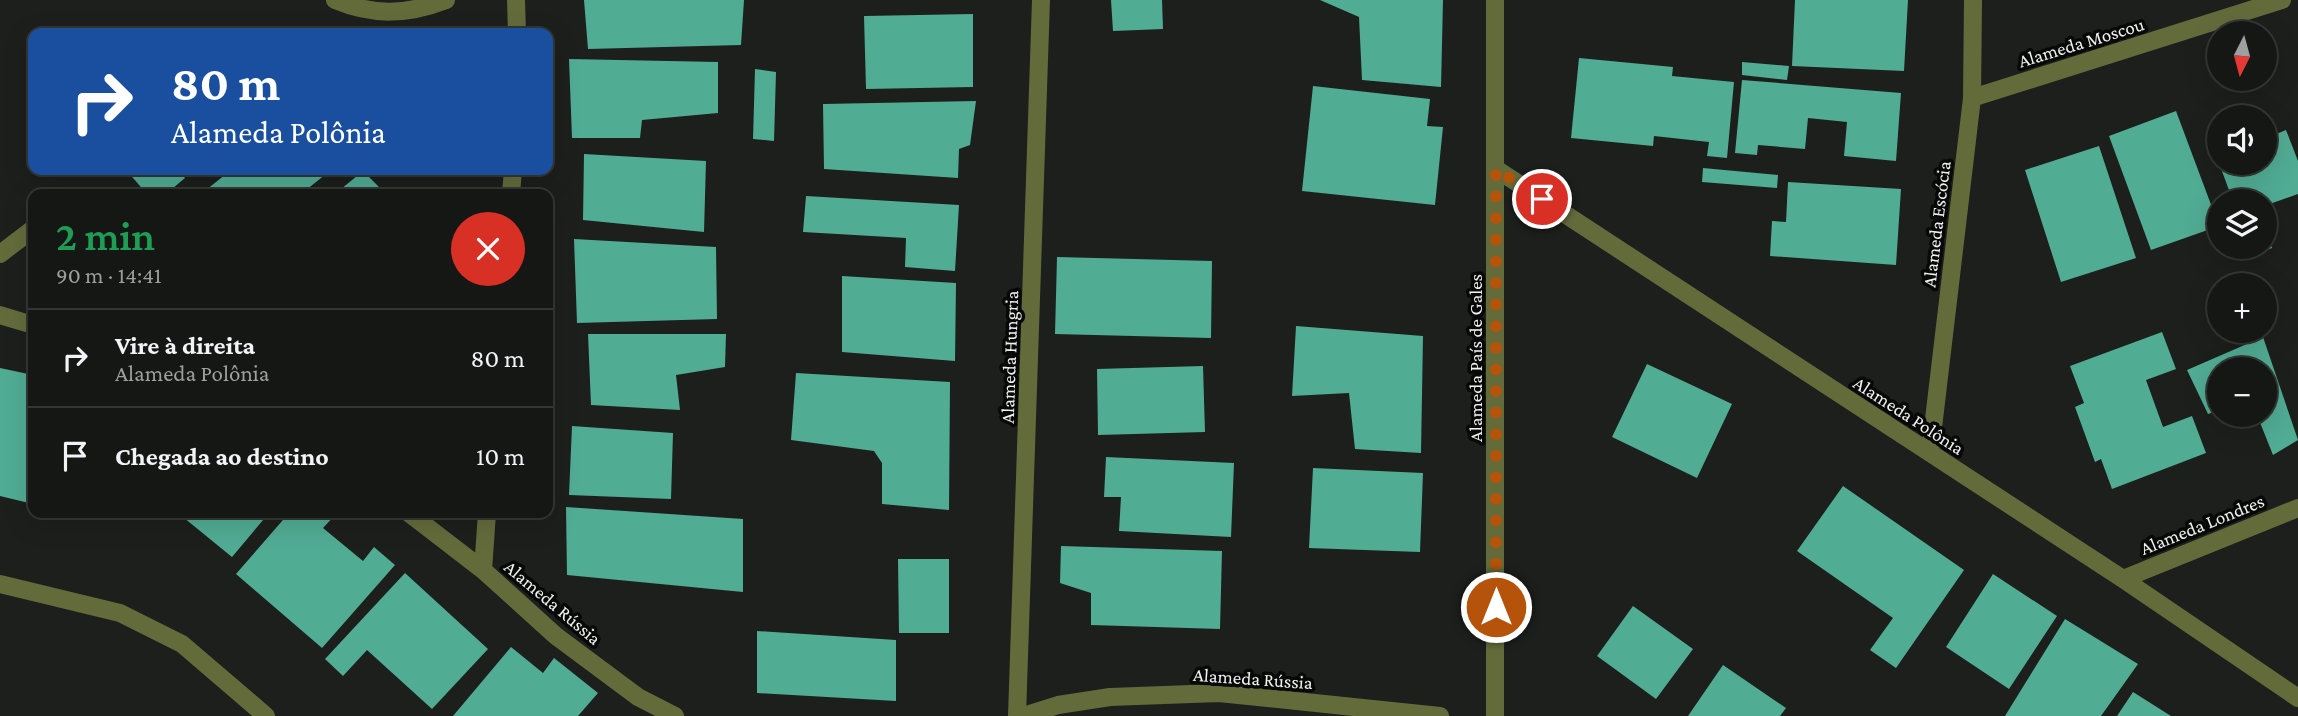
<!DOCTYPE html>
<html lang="pt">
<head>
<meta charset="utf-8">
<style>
  :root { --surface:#151715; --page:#222422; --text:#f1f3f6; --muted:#9d9fa0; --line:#343634 }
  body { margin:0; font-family:"Crimson Pro",serif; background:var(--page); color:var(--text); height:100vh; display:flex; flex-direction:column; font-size:26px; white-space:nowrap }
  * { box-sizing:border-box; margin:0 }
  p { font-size:23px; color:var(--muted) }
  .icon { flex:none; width:38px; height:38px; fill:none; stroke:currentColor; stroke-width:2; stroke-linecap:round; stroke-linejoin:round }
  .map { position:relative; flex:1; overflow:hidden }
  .side { position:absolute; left:28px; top:189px; width:525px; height:329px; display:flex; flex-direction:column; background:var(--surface); border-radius:14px; box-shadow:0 7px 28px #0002,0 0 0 2px var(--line) }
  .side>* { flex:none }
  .banner { position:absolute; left:28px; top:28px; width:525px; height:147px; border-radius:14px; box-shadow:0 7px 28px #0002,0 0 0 2px var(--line); background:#1a4fa0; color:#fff; overflow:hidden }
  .needle { width:46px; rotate:186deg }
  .fabs { position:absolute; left:2207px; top:21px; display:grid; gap:14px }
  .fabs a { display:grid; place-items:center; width:70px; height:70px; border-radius:50%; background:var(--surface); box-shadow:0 7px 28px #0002,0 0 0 2px var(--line); font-size:35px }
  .pin { position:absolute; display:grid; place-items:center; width:60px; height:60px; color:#fff; margin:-30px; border:4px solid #fff; border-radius:50%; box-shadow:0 2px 7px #0007 }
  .me { position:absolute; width:77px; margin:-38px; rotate:0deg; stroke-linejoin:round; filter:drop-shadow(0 0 5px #0008) }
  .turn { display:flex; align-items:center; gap:24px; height:147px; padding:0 28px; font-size:32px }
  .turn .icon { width:91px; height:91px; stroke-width:2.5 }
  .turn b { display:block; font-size:49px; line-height:60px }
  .round { display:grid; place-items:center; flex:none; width:74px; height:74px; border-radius:37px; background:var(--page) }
  .overview { display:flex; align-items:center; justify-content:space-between; height:119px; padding:0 28px }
  h1 { font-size:42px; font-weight:600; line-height:52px; color:#1e9e55 }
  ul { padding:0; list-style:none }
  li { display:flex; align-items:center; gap:21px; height:98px; padding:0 28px; border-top:2px solid var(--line) }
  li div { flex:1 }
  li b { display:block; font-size:26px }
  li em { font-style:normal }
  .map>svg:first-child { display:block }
  .building { fill:#51ac94 }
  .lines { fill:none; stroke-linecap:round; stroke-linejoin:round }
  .minor { stroke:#646b3b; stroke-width:18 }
  .route { stroke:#b45309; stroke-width:12; stroke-dasharray:0 21.6 }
  .labels { text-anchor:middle; stroke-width:7; stroke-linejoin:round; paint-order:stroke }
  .street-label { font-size:19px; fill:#f0f2f0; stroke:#070807 }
</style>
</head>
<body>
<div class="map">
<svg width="2298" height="716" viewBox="0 0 2298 716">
  <rect width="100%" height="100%" fill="#1c1f1c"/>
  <!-- building -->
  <path class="building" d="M584,0H744L741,45L588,49Z
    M1111,0H1162L1163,29L1113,31Z
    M1320,0H1443L1441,87L1362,80L1359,17Z
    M1795,0H1908L1904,71L1792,66Z
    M973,14V87L866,89L864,16Z
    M1579,58L1673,67L1672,76L1734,82L1727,158L1707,156L1709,142L1654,136L1653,146L1571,138Z
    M569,59L718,62V113L642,120L640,138H572Z
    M1742,62L1789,66L1787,80L1742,75Z
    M755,69L776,72L774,141L753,139Z
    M1742,80L1901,93L1896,161L1844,156L1847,122L1808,118L1805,149L1758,145L1757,155L1735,153Z
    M1313,86L1430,99L1427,126L1443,127L1435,205L1302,191Z
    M976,101L970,145L959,149L958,178L824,169L823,104Z
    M2176,111L2219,226L2151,250L2109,136Z
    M2265,112L2274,135L2286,130L2298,161V194L2264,206V201H2233L2219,163H2264V117H2253Z
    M2219,130V163L2208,134Z
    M2099,146L2136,258L2061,282L2025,170Z
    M584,154L706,161L704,232L583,220Z
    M1703,168L1778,175L1777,188L1702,182Z
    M126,170H178L185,178L166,194H147Z
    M231,170H331L301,194H201Z
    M363,171L386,194H335Z
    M1788,182L1901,189L1896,265L1770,256L1772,221L1786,222Z
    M806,196L959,205L955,271L905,267L906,238L803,232Z
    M2265,229L2272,248L2254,255L2250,247H2264Z
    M574,239L716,247L717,319L577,323Z
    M1057,257L1212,261L1211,338L1055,334Z
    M842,276L956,283L955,361L842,352Z
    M1296,326L1423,336L1421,453L1355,449L1349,393L1292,396Z
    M2162,332L2176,369L2146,380L2163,427L2192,416L2206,453L2112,489L2101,459L2095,462L2075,407L2084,403L2070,366Z
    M588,334H726L725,367L676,375L680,410L591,405Z
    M2263,337L2298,440L2273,455L2257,415H2264V369H2219V410L2208,414L2187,370Z
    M1647,364L1732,404L1697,478L1612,437Z
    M1203,366L1205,432L1098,435L1097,369Z
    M0,368L33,375V504L0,496Z
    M796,373L950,382L949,510L882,504V463L874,451L791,440Z
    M572,426L673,433L671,499L569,495Z
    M1106,457L1234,463L1231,537L1119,531L1121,497H1104Z
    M1313,468L1423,473L1420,552L1309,548Z
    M1843,486L1964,570L1896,668L1870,650L1893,618L1797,551Z
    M566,507L743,519V592L567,575Z
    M178,513H269L232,557Z
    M289,513H333L335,515L323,528L363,561L374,547L395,565L322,648L236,574Z
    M1061,546L1222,551L1220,629L1091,625V593L1060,583Z
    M898,559H949V633H899Z
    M405,573L488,649L432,709L367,650L343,676L325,659Z
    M1993,574L2057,616L2009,689L1946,647Z
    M1633,606L1693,649L1656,699L1597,656Z
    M2065,619L2138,664L2101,716H2005Z
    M757,631L896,640V701L757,693Z
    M511,647L543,673L554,658L598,693L578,716H453Z
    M1723,665L1786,708L1780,716H1688Z
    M2133,692L2171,716H2117Z"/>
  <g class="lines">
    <!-- minor -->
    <path class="minor" d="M335,0C373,16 407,15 446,0
      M516,0L517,33
      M1495,0V716
      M1972,98L2282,0
      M1496,169L2123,579L2298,698
      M511,194L513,170
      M0,254L33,229
      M0,315L33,325
      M1930,453L1972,98L1973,0
      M409,513L483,570L556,636L638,697L675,716
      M483,570L487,513
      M2123,579L2298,508
      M0,584L120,613L182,644L266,716
      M1017,716L1041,0
      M1023,716L1058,705L1110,697L1219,693L1440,716"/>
  </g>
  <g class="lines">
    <!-- route -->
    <path class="route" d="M1496,607V169L1542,199"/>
  </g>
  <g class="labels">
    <!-- street labels -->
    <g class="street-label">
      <text transform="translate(2081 42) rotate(-17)" y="7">Alameda Moscou</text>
      <text transform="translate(1936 224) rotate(-83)" y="7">Alameda Escócia</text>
      <text transform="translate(1009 357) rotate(-88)" y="7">Alameda Hungria</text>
      <text transform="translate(1475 358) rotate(-90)" y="7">Alameda País de Gales</text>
      <text transform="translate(1909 415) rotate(33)" y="7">Alameda Polônia</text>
      <text transform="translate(2202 524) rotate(-22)" y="7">Alameda Londres</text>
      <text transform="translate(553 602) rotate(40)" y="7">Alameda Rússia</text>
      <text transform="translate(1253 678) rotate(4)" y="7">Alameda Rússia</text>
    </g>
  </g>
</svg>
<div class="fabs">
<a><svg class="needle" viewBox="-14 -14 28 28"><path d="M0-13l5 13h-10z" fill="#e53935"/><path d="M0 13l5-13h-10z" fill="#9d9fa0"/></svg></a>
<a><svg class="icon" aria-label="sound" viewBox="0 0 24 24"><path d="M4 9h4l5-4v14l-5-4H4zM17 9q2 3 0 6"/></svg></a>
<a><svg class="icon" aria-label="layers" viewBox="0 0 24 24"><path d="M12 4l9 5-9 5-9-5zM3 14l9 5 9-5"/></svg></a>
<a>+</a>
<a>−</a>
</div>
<div class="pin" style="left:1542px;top:199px;background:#d93025"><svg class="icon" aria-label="arrive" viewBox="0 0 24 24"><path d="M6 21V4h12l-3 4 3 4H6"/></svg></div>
<svg class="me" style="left:1496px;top:607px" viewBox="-20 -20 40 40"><circle r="17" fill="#b45309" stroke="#fff" stroke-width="3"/><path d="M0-11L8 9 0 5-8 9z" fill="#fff"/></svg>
<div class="banner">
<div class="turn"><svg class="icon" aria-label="right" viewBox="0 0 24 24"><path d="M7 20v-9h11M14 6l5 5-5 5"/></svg><div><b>80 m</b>Alameda Polônia</div></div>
</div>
<section class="side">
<div class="overview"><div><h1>2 min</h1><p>90 m · 14:41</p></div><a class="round" style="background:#d93025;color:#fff"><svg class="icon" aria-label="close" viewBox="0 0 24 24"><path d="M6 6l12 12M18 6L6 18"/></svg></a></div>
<ul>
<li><svg class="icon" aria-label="right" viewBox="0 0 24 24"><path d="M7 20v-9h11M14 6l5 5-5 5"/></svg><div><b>Vire à direita</b><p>Alameda Polônia</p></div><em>80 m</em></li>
<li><svg class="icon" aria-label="arrive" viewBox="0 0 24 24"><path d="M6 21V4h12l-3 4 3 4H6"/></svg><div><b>Chegada ao destino</b></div><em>10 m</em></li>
</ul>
</section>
</div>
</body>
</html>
